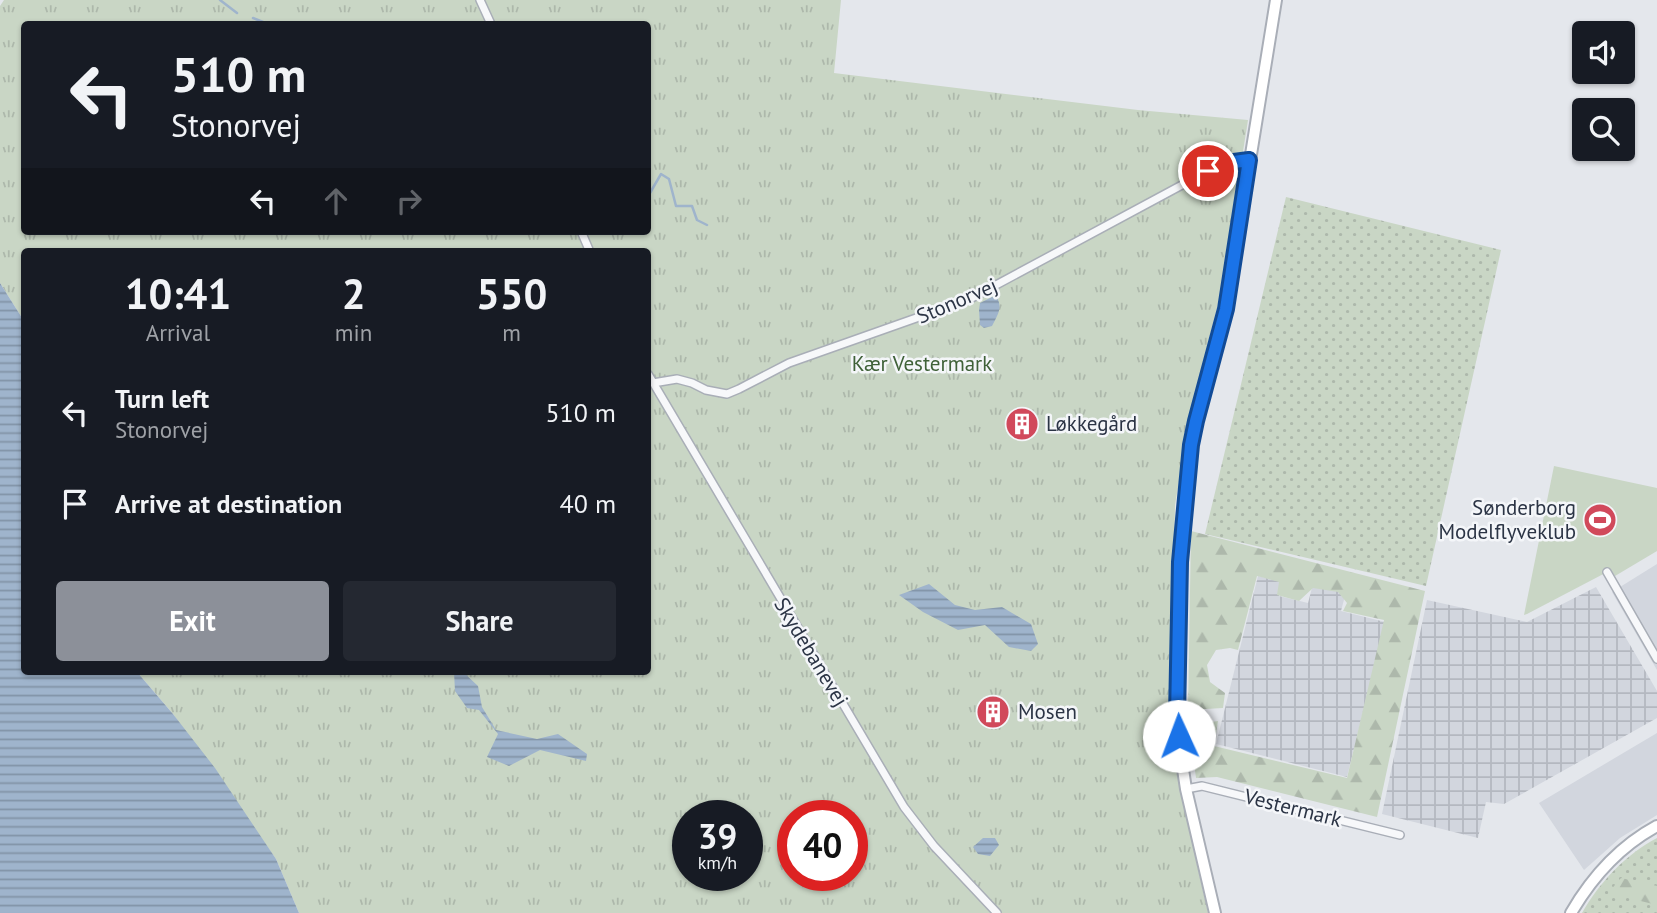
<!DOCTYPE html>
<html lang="en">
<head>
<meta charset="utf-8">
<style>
  :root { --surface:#171b24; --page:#242831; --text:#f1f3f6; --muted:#9ea1a6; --accent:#8c9099 }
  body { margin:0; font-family:"PT Sans",sans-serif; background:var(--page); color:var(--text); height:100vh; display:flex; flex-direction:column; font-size:26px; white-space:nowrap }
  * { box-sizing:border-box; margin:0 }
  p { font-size:23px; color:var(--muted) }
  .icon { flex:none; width:38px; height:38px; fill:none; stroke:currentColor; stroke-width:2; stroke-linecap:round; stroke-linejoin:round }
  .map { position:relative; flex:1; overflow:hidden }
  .sheet { position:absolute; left:21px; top:248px; width:630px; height:427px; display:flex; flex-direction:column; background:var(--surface); border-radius:7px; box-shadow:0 2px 5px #0004 }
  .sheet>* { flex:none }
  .guide { position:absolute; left:21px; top:21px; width:630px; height:214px; border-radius:7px; box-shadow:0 2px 5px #0004; background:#171b24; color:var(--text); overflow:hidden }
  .fabs { position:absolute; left:1572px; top:21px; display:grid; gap:14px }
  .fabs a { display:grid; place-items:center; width:63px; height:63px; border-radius:7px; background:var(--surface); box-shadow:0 2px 5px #0004; font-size:35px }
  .speed { position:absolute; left:672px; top:800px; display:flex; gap:14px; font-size:35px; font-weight:700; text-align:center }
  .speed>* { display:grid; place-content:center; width:91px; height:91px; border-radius:50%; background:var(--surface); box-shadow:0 2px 5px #0004; line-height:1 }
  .speed small { font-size:18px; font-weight:400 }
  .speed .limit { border:10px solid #d22; background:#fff; color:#111 }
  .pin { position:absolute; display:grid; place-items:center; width:60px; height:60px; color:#fff; margin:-30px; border:4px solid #fff; border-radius:50%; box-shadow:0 2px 7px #0007 }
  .me { position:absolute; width:77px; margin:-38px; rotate:358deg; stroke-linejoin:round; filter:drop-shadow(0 0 5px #0008) }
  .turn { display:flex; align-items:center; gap:24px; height:147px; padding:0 35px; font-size:32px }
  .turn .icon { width:91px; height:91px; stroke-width:2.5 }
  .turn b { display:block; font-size:49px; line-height:60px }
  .lanes { display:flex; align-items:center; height:66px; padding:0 35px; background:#0003; justify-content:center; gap:35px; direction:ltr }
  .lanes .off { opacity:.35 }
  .eta { display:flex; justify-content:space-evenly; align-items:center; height:119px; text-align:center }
  .eta b { font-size:42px; font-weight:800; line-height:49px }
  .cta { display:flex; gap:14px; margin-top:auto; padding:14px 35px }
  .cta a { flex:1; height:80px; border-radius:7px; background:var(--accent); color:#fff; font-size:28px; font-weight:800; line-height:80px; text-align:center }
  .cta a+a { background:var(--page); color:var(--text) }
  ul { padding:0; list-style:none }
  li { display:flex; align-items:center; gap:21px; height:91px; padding:0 35px }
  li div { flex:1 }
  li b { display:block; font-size:26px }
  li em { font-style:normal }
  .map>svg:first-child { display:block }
  .built { fill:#d2d6de }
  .industrial { fill:url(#industrial-grid) }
  .grass { fill:url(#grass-dots) }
  .forest { fill:url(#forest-firs) }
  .park { fill:url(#park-tufts); fill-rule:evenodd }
  .garden { fill:#c9d6c5 }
  .water { fill:url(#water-rules) }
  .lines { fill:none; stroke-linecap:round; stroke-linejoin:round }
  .stream { stroke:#9fb4cc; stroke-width:2.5 }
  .street-casing { stroke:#a9aeb7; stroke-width:10 }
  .secondary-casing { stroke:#a9aeb7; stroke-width:14 }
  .street { stroke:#f7f8fa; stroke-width:7 }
  .secondary { stroke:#fff; stroke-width:10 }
  .route-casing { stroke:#114b97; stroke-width:18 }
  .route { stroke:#1a73e8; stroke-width:12 }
  .labels { text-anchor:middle; stroke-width:5; stroke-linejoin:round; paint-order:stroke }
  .street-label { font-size:21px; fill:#2b3445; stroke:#f4f6f9 }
  .park-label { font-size:21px; fill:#3f6138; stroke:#f4f6f9 }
  .poi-label { font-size:21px; fill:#2b3445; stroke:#f4f6f9; text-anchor:start }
</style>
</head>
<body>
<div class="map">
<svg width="1657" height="913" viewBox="0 0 1657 913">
  <defs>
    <pattern id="industrial-grid" width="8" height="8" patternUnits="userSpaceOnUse" patternTransform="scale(1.75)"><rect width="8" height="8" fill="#d2d6de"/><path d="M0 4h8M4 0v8" fill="none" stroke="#b4b8c0"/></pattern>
    <pattern id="grass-dots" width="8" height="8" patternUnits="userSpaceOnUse" patternTransform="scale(1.75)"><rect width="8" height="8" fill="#c9d6c5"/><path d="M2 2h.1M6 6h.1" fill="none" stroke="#adb8ab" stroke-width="1.8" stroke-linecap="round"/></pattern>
    <pattern id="forest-firs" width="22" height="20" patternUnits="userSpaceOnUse" patternTransform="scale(1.75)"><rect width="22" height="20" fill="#c9d6c5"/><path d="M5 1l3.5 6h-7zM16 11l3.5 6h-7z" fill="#adb8ab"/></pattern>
    <pattern id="park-tufts" width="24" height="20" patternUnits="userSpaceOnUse" patternTransform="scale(1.75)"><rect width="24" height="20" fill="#c9d6c5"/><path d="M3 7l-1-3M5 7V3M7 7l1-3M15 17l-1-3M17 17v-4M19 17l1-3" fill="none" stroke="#adb8ab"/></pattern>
    <pattern id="water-rules" width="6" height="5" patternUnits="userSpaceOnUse" patternTransform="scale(1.75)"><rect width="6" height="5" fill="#9fb4cc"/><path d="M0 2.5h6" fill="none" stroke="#8293a7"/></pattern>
  </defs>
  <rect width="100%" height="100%" fill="#e4e7ec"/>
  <!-- built -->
  <path class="built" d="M1657,564V670L1612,592Z
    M1657,733V815L1620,838L1584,870L1539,803Z"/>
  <!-- industrial -->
  <path class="industrial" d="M1258,576L1282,582L1279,596L1308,603L1313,584L1346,592L1341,611L1385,622L1347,777L1216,744Z
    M1596,587L1657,691V718L1504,804L1486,802L1478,838L1382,814L1427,600L1527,622Z"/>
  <!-- grass -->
  <path class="grass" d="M1286,197L1501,250L1426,586L1205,534Z
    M1657,838V913H1582C1600,882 1625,855 1657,838Z"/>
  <!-- forest -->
  <path class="forest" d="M1191,531L1425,591L1377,817L1217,777L1196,778L1189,725L1218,721L1214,746L1347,778L1384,620L1343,611L1347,603L1338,592L1313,588L1299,601L1277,595L1279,582L1257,576L1238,650L1230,648L1216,650L1207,665L1210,682L1225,693L1223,708L1188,710Z
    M1621,878L1657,886V905L1608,893Z"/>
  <!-- park -->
  <path class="park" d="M4,0H841L834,73L1138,110L1248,120L1220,296L1192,405L1175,505L1172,679L1173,737L1179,785L1208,913H299L276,859L173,714L137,672H648V252H24V321L0,283V6ZM24,24H648V231H24ZM688,816H747V875H688ZM793,816H852V875H793Z"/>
  <!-- garden -->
  <path class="garden" d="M1554,466L1657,488V551L1615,576L1611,570L1527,614L1524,615Z"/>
  <!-- water -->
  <path class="water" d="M0,283L24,321V672H137L173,714L215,768L276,859L299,913H0Z
    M992,297L997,298C1003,308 997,316 992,326L984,328L980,325L979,310L980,303Z
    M929,584L955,605L975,610L1002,607L1031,624L1038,644L1031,651L1009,647L985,625L958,630L923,612L899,595Z
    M454,672H463L478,686L482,707L496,730L537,739L558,734L587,754L586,761L540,750L509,766L487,757L498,734L479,710L467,708L455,691Z
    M983,838H995L999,845L990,856L978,854L973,847Z"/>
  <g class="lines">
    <!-- stream -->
    <path class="stream" d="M220,0L237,13
      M253,18L268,24
      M648,185L650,193L661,174L669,179L676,206H692L697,220L707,225"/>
    <defs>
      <path id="street" d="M480,0L491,24
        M581,231L590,252
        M648,374L904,807L934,846L997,913
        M653,383L677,379L692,383L706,390L727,394L739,389L789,363L970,299L1208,171L1234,162L1249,160
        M1607,572L1657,659
        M1186,789L1202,786L1400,835"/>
      <path id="secondary" d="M1215,913L1186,789L1181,756L1177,717L1180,562L1191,445L1196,421L1226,309L1276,0
        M1571,913C1592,877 1620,846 1657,826"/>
    </defs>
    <!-- street casing -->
    <use href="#street" class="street-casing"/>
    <!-- secondary casing -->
    <use href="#secondary" class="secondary-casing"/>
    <!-- street -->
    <use href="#street" class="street"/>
    <!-- secondary -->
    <use href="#secondary" class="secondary"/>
  </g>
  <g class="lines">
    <defs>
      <path id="route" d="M1179,736L1177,717L1180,562L1191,445L1196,421L1226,309L1249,160L1234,162L1208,171"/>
    </defs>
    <!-- route casing -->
    <use href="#route" class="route-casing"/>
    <!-- route -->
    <use href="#route" class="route"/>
  </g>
  <!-- icons -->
  <defs>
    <symbol id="building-disc" viewBox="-11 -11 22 22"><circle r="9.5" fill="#d1495b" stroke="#f4f6f9"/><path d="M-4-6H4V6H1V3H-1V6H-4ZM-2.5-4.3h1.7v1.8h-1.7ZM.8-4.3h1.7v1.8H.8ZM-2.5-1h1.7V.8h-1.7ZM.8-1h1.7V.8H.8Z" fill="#fff"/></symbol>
    <symbol id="stadium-disc" viewBox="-11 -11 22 22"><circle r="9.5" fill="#d1495b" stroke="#f4f6f9"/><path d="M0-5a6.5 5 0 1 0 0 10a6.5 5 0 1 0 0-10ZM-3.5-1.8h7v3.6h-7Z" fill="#fff"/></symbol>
  </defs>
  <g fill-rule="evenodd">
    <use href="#building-disc" x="1003" y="405" width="38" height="38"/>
    <use href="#stadium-disc" x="1581" y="501" width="38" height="38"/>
    <use href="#building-disc" x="974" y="693" width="38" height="38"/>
  </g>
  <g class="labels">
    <!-- street labels -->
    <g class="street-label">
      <text transform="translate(957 301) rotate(-23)" y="7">Stonorvej</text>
      <text transform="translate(811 652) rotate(59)" y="7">Skydebanevej</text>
      <text transform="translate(1293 808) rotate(14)" y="7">Vestermark</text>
    </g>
    <!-- park labels -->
    <g class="park-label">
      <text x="922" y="371">Kær Vestermark</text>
    </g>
    <!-- poi labels -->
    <g class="poi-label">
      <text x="1046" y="431">Løkkegård</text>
      <text x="1576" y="515" text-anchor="end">Sønderborg<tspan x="1576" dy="24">Modelflyveklub</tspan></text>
      <text x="1018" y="719">Mosen</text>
    </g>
  </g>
</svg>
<div class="fabs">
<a><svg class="icon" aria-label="sound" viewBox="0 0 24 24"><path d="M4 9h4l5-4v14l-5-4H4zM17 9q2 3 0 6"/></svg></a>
<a><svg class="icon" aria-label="search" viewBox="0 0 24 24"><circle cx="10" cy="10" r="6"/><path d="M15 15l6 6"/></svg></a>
</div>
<div class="speed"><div>39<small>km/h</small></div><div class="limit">40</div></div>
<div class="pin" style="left:1208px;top:171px;background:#d93025"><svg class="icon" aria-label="arrive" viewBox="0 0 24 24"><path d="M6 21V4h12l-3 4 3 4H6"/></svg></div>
<svg class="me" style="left:1179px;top:736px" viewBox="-20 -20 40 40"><circle r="19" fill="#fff"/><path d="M0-13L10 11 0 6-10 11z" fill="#1a73e8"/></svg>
<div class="guide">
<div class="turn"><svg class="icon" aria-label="left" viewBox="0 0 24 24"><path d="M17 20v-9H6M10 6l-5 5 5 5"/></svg><div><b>510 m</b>Stonorvej</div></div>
<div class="lanes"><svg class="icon" aria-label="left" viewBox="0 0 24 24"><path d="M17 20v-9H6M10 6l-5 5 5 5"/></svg><svg class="icon off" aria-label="ahead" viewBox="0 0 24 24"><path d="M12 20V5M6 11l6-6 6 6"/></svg><svg class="icon off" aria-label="right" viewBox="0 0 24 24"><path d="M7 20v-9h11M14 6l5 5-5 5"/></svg></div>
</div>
<section class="sheet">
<div class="eta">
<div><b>10:41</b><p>Arrival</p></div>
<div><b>2</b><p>min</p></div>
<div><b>550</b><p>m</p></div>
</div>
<ul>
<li><svg class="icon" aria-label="left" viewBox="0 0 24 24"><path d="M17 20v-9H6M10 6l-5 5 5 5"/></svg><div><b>Turn left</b><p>Stonorvej</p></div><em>510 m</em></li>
<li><svg class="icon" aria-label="arrive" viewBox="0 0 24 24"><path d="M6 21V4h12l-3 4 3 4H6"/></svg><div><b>Arrive at destination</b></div><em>40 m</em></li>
</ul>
<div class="cta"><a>Exit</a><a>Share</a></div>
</section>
</div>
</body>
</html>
